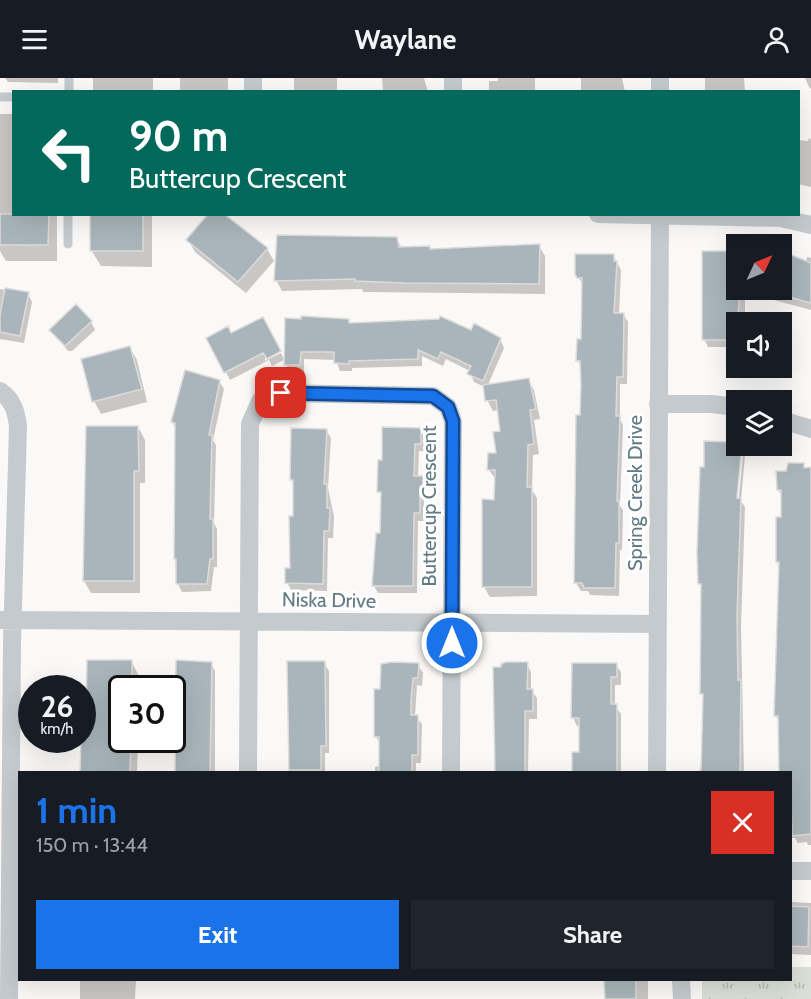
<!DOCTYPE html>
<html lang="en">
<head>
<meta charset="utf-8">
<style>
  :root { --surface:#171b24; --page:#20242c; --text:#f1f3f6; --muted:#9ea1a6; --accent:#1a73e8 }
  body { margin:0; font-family:Cabin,sans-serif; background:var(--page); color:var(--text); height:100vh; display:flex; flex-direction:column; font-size:22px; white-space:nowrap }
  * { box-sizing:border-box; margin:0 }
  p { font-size:20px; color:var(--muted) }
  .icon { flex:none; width:33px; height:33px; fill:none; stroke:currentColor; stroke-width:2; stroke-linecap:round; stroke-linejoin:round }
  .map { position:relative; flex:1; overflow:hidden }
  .sheet { position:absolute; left:18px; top:693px; width:774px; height:210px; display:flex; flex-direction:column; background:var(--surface); border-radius:0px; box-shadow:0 6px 24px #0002 }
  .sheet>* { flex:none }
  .hud { position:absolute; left:12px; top:12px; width:788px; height:126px; border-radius:0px; box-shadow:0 6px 24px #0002; background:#00695c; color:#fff; overflow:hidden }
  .needle { width:39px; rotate:46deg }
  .fabs { position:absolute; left:726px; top:156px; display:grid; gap:12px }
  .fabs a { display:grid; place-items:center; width:66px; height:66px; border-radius:0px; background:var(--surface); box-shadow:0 6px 24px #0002; font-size:30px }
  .speed { position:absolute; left:18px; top:597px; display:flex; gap:12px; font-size:30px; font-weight:700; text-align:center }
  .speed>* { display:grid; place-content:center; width:78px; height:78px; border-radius:50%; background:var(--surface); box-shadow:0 6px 24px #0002; line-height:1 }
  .speed small { font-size:15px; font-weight:400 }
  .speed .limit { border:3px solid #111; border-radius:9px; background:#fff; color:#111 }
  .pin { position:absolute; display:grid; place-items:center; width:51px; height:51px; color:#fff; margin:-26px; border-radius:12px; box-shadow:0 3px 9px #0006 }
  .me { position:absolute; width:66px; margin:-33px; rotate:0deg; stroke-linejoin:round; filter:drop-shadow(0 0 4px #0008) }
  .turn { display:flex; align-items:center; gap:21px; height:126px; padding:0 18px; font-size:27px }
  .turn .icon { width:78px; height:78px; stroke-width:2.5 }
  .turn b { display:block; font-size:42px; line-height:51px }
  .round { display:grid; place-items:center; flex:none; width:63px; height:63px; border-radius:0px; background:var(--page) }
  .headline { display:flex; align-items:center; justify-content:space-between; height:102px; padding:0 18px }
  h1 { font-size:36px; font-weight:700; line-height:45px; color:var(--accent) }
  .cta { display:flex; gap:12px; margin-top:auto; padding:12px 18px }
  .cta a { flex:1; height:69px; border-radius:0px; background:var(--accent); color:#fff; font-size:24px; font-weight:700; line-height:69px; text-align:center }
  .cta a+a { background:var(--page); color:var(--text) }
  header { display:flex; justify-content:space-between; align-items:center; height:78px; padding:0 18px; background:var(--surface); font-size:27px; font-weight:700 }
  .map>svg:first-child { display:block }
  .park { fill:url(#park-tufts) }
  .shadow { fill:#0003; fill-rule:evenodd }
  .building { fill:#a9b5ba; stroke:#dcdbd9; stroke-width:1.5 }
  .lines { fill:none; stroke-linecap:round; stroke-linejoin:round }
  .lane { stroke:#c4cacd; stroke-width:9 }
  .street { stroke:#c4cacd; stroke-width:18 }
  .route-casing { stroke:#114b97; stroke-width:15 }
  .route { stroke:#1a73e8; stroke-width:10 }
  .labels { text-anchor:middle; stroke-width:6; stroke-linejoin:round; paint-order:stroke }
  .street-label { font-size:20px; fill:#627a85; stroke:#fff }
</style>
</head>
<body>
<header><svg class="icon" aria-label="menu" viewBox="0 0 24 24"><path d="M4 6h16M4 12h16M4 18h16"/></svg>Waylane<svg class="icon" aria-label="person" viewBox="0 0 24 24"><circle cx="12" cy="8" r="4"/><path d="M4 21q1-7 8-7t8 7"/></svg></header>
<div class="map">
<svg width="811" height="921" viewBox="0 0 811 921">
  <defs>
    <pattern id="park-tufts" width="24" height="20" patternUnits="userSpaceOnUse" patternTransform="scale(1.5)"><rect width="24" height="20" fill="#dbe0d6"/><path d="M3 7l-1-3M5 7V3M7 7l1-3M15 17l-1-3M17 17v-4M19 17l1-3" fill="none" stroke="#b5bbb3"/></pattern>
  </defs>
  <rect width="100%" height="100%" fill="#faf9f7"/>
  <!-- park -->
  <path class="park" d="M791,889H811V921H702V902H790Z"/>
  <!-- shadow -->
  <path class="shadow" d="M5,0H58V5L8,4Z
    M93,0H153V14H93Z
    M180,0H228V14H180Z
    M294,0H337V14H294Z
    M382,0H424L428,14H383Z
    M498,0H535V14H489V3H498Z
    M581,0H622L625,14H581Z
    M705,0H744L745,14H705Z
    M805,0H811V11L809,9Z
    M0,36H14V136H57V183H6L0,173Z
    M809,60L811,61V109L798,106V62L808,63Z
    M92,136H152V189L101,188L91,172Z
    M210,136H225L267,171L274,183L246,215L195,174L188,162Z
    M396,160L402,170H429L431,172L539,168L545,178V216L363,214L362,211L282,213L276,202Z
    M734,175L736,179V212H745V244H736V269H708L704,261Z
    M782,175L806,185L807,179L811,180V232L770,221L766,213L782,212Z
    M613,177L621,192L619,236H623L628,244L627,306H620V341L623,347L620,428L623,432L622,472H620L619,518L590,517L588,513H581L576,505L582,339L581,289L578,283L583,263L584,208L578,199Z
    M0,211L28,216L32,224L24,265L0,261Z
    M317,240L348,242L351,246L440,243L500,261L504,270L488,307L528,302L534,312L540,341L534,342L539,376L533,377L532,412L537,420V518L490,519L484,509L495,423L496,402L489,392L497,376L502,355L499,332L493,333L487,322L485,309L474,304L470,293L446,281L443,288L422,278V288L352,290V293H340L336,282L304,281V295H290L286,287L287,242Z
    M91,244L95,252L72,273H68L51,252Z
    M208,261L279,273L265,280V283L281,275L284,282L272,288L269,282L230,302Z
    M130,270L137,282L147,324L101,336L94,323Z
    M219,303L224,311L213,362L216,367L214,445L217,451V489H214L211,513L182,514L178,506L175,480L177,352L172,344Z
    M138,349L145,362V405H140V515H91L84,503Z
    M420,351L424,359V373H419L418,400H422L427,408V422H424V443H418L417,515H378L374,508L382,457V420L379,413L383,384Z
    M326,352L331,360L328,410L334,439L333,460H328L327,513L291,512L287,504L291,492L294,440V407L291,401Z
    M731,365L734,370H741L745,378L741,423L745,429L741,548L744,694H699L702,686L705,621L701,615L703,511L700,505L705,390ZM740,376H743L738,427H735Z
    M803,386L806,391H811V767H808L807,764L798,765L795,760H790V694H780V645L775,637L780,488L777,484L782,441V418L778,411L787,395Z
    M131,583L138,596V610H122V662H138L137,694H80L81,662L88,638Z
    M177,584L211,586L215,593V694H176Z
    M289,585H324L329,593V675H325V694H289Z
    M527,586L531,594V612L537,620V641H529L528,694H496L494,590Z
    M418,587L423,595L422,608L417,607L415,638L422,646L421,685H416V694H375V689L380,688L381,667L376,659L381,613Z
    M616,587L621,594V607H615V628L621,636V694H573V676H580L581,648H577L573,640Z
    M790,824L811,825V877L790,876Z
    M80,902H136L135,921H80Z
    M605,902H648V921H606Z"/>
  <!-- building -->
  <path class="building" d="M0,136H49L48,167H0Z
    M90,136H143V173H90Z
    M208,136H224L268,170L238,204L186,162Z
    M277,157L397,159L399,169L430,168V171L540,166L539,206L404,205L355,203V201L274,203Z
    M702,173H735L736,212H740L736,262H702Z
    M782,173L811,185V225L782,217Z
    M575,176H614V183H617L614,235H624L623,299H617L616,338H620L617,423H619V465H616L615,510H584L582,505H574L576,337H580L581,307L580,283H576L577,261H581L582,200H577L575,196Z
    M5,210L29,214L20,258L0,254V237Z
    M76,226L92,243L65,268L49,252Z
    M301,238L349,241V245L439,241L440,238L471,252L474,245L501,260L483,303L467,296L471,288L441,274L438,281L418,272V281L349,283V286L334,285V274H301L300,287H284L285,240L301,241Z
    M263,239L281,273L267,281L263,275L224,295L206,260L228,248L231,255Z
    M130,268L142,311L92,324L81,281Z
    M185,292L220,302L209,357H212L210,441H213V481H210L207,506H176V481H174L175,345L171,344Z
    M529,300L536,331L530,332L534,366L528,367L527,409H532V509H482V421L494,422L495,392H487L488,375H496L493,354L500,353L496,322L485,323L483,307Z
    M86,348H138L139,393H134V503H83Z
    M382,349L421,350V366H415L414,398H423V414H420V435H414L413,508H372L376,455H380L381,414H377L378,382H382Z
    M291,350L327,351L324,406H327V430H330L329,453H324L323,506L285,505V490H290L289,438H293V402H290Z
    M704,363L732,364V368H742L737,420H741L737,539L738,602H741L740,694H701L703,616H700L701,506H698L697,475L700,389H704Z
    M788,385H804V390L811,389V756L792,758L790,694H779L778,638H774L779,484H776V439H781V412H777L776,393H786Z
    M87,582H132V610H122V662H131L130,694H80L82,636H86Z
    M176,582L212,584L210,694H175Z
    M287,583H325L326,668H321V692H289Z
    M392,584L419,585L418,600H413L411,622V637H418V677H412V694H379V659H374V611H380L381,586Z
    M506,584H528L527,611H533V633H525V694H495L493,589H501V586Z
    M572,585H617V599H611V626H617V694H572V674H579V640H571Z
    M790,828L809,829L808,869L790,868Z
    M604,902H636V921H605Z"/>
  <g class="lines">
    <!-- lane -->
    <path class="lane" d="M69,14V0
      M0,19H14
      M68,166V136"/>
    <!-- street -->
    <path class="street" d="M253,14V0
      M453,14V0
      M660,14V0
      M598,136L780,140L811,147
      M0,313C13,322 16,333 18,348L12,565L9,921
      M658,326H712L736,329
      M782,342L811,351
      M0,542L657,546
      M248,694L250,346L260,323L281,315L433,318L448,329L453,343L451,694
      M657,694L660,136
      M790,793H811
      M681,902L682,921"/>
  </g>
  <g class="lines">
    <defs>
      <path id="route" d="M281,315L433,318L448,329L453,343L452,565"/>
    </defs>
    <!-- route casing -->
    <use href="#route" class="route-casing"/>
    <!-- route -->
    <use href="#route" class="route"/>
  </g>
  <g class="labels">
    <!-- street labels -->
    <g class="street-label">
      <text transform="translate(635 415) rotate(-90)" y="7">Spring Creek Drive</text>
      <text transform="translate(429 428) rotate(-90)" y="7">Buttercup Crescent</text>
      <text transform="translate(329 522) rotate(1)" y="7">Niska Drive</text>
    </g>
  </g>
</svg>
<div class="fabs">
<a><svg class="needle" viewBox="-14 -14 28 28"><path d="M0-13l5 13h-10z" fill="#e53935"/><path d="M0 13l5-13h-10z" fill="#9ea1a6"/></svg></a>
<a><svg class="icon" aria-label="sound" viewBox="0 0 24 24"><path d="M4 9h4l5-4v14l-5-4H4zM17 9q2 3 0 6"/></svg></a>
<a><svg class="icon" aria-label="layers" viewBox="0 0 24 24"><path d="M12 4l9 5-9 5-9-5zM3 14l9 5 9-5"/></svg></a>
</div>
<div class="speed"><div>26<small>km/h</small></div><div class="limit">30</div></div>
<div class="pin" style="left:281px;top:315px;background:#d93025"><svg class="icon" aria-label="arrive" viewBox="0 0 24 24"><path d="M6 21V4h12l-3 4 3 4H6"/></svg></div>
<svg class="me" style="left:452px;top:565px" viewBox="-20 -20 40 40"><circle r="17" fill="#1a73e8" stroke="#fff" stroke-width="3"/><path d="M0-11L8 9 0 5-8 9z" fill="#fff"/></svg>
<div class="hud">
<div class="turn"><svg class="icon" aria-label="left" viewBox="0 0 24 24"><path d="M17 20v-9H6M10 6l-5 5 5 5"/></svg><div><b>90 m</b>Buttercup Crescent</div></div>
</div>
<section class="sheet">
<div class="headline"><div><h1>1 min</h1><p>150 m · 13:44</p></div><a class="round" style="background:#d93025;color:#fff"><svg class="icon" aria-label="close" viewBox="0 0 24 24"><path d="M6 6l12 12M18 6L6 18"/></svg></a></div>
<div class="cta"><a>Exit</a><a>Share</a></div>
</section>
</div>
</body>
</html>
